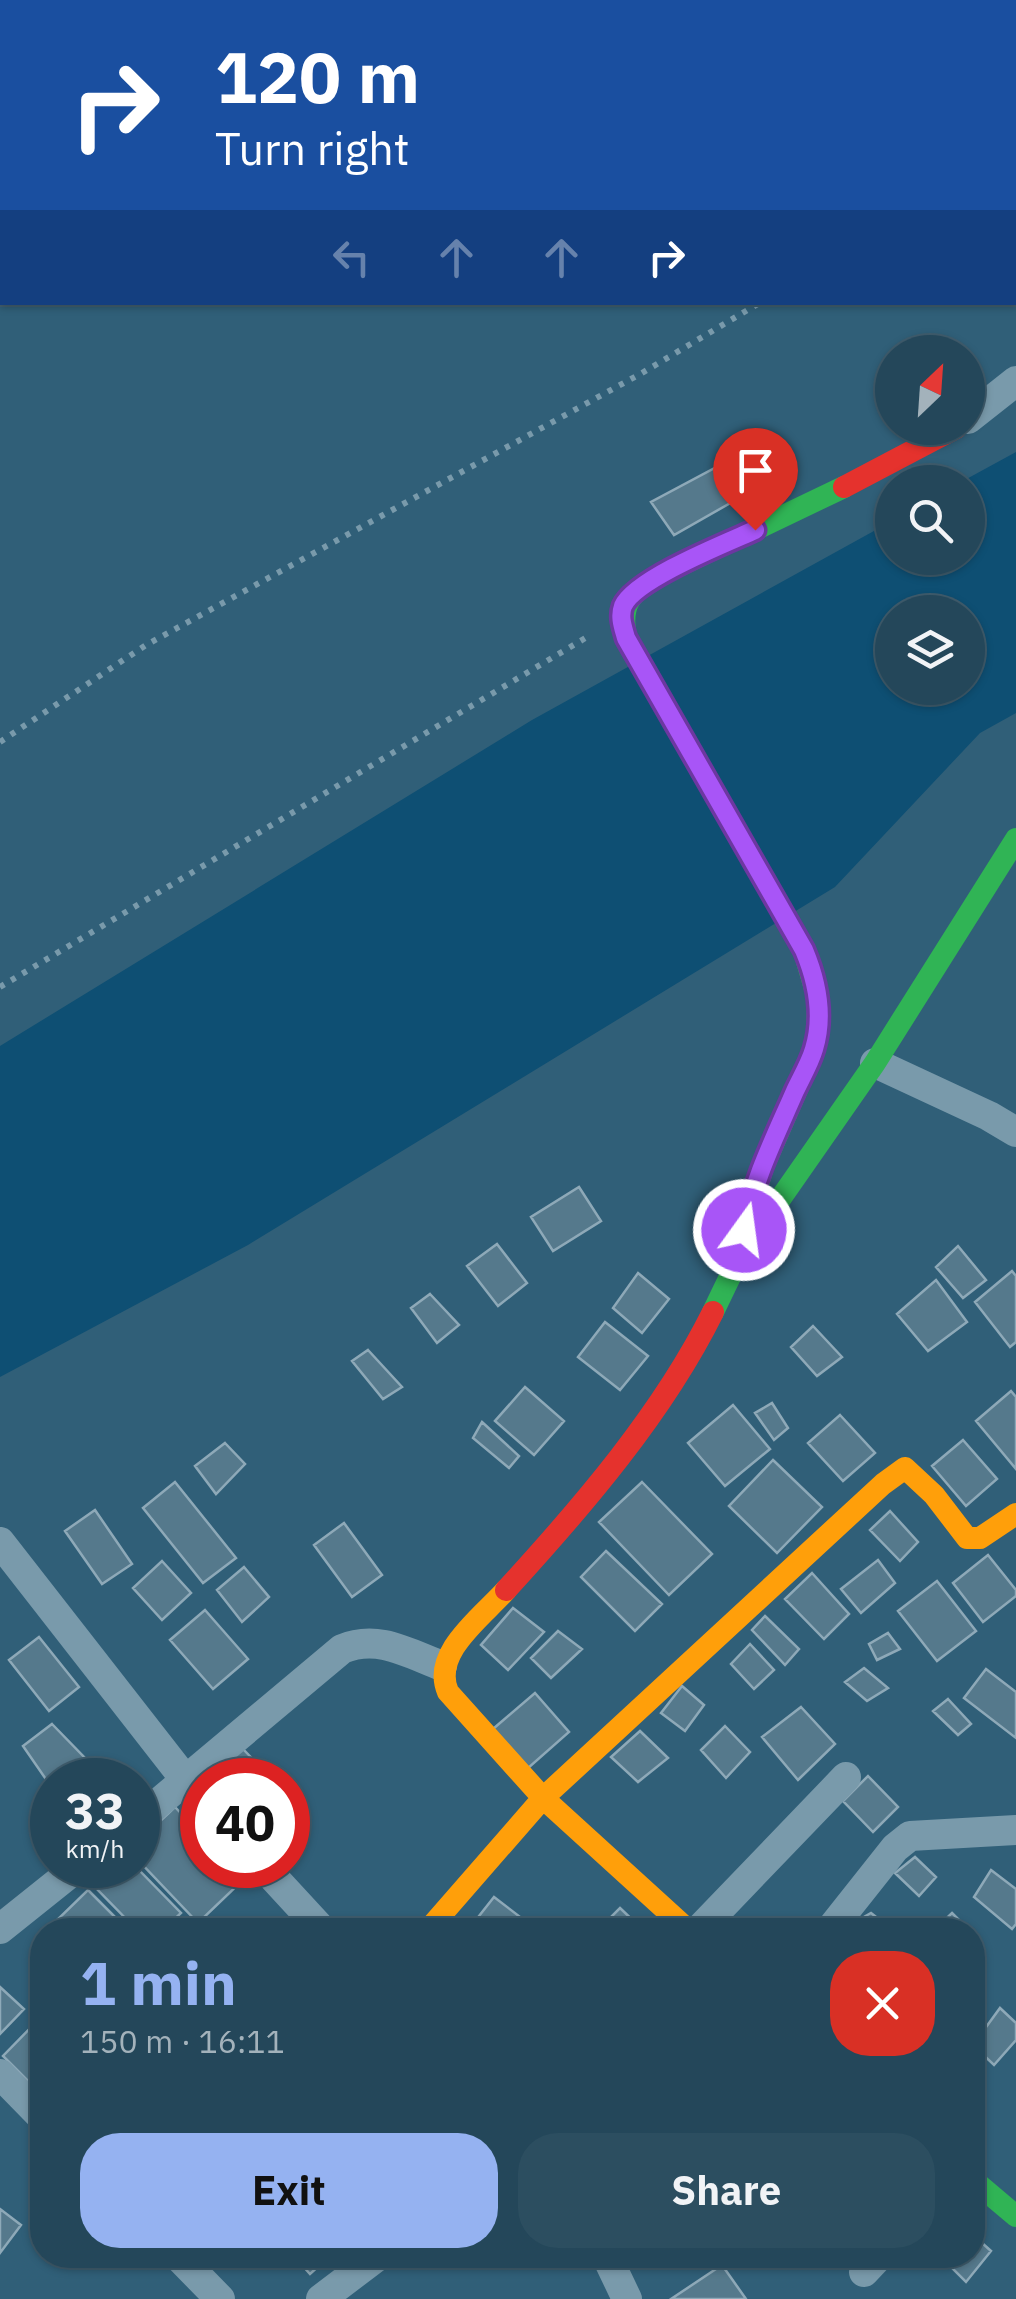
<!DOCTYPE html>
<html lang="en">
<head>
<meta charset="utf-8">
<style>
  :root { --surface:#24475a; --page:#2c4e60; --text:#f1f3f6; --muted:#a3b2bb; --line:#415f70; --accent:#95b2f1 }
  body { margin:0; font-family:"IBM Plex Sans",sans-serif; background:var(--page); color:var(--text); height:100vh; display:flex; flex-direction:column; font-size:38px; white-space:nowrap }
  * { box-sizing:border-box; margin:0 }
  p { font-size:32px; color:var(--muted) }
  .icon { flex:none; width:55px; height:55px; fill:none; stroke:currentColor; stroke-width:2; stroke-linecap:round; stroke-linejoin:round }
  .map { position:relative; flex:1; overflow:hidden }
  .panel { position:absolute; left:30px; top:1918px; width:955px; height:350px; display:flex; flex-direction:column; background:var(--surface); border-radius:40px; box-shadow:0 2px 8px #0004,0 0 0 2px var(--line) }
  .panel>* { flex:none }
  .guide { position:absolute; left:0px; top:0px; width:1018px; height:305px; box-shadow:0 2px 8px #0004,0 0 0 2px var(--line); background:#1a4fa0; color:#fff; overflow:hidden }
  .needle { width:65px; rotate:25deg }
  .controls { position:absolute; left:875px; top:335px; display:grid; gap:20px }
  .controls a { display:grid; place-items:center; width:110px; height:110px; border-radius:50%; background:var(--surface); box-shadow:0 2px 8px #0004,0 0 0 2px var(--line); font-size:50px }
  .speed { position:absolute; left:30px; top:1758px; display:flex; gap:20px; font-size:50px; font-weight:700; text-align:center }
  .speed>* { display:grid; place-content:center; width:130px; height:130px; border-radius:50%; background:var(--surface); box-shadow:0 2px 8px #0004,0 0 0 2px var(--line); line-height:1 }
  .speed small { font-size:25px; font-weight:400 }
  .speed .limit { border:15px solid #d22; background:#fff; color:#111 }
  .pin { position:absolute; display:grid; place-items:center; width:85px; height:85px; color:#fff; margin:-102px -42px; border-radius:50% 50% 50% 0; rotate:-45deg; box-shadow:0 0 10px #0007 }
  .pin .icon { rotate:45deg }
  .me { position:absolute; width:110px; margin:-55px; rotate:14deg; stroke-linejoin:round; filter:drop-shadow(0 0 8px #0008) }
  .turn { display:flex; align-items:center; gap:35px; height:210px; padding:0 50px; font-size:45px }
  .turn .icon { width:130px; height:130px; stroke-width:2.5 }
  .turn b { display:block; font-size:70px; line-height:85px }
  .lanes { display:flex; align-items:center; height:95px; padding:0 50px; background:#0003; justify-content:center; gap:50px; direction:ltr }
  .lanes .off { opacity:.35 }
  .round { display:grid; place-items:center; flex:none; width:105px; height:105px; border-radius:40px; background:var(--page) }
  .headline { display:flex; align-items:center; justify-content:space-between; height:170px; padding:0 50px }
  h1 { font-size:60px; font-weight:700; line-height:75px; color:var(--accent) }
  .primary-button { display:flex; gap:20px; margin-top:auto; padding:20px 50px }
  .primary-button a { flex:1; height:115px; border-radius:40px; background:var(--accent); color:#111; font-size:40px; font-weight:700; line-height:115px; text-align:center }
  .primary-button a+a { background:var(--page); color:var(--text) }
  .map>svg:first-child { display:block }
  .water { fill:#0e4f73; fill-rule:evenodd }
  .building { fill:#55798c; stroke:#8ea9b8; stroke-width:2.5 }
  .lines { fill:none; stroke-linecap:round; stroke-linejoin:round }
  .path { stroke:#799aab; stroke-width:6; stroke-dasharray:5 8; stroke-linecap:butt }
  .street { stroke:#799aab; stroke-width:30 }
  .fast { stroke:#30b455; stroke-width:22 }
  .slow { stroke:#ff9f0a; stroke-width:22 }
  .jam { stroke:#e5322d; stroke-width:22 }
  .route-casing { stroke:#6d37a1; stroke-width:25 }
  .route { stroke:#a855f7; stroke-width:18 }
</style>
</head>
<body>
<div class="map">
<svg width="1016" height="2299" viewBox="0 0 1016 2299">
  <rect width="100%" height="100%" fill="#305f78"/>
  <!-- water -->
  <path class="water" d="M1016,452V713L980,733L835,887L248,1245L0,1377V1046L532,720L892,521V558H968V482H961ZM892,612H968V688H892Z"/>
  <!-- building -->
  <path class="building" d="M728,461L748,493L674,535L651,502Z
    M579,1187L601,1221L553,1251L531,1217Z
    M497,1244L527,1283L498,1306L467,1266Z
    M958,1246L986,1280L963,1298L936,1267Z
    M1012,1271L1016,1276V1342L1010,1347L975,1302Z
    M638,1273L669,1299L642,1333L613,1308Z
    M936,1280L967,1322L928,1351L897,1314Z
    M430,1294L459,1325L437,1343L411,1308Z
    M605,1322L648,1356L620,1390L578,1357Z
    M813,1326L842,1357L817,1376L791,1347Z
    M368,1350L402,1387L383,1399L352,1361Z
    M525,1387L564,1421L534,1455L495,1421Z
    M1011,1391L1016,1397V1469L976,1421Z
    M772,1403L788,1428L774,1440L755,1413Z
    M733,1405L770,1449L725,1486L688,1443Z
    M840,1415L875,1453L843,1481L808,1443Z
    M482,1422L519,1456L509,1468L473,1438Z
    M963,1440L997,1479L966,1506L932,1466Z
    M225,1443L245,1464L216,1494L195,1466Z
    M773,1460L822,1507L777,1553L729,1506Z
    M175,1482L236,1558L203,1583L143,1508Z
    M642,1482L712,1554L669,1595L599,1522Z
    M95,1510L132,1564L102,1584L65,1531Z
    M890,1511L918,1542L900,1561L870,1530Z
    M344,1523L382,1575L352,1597L314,1545Z
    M606,1551L662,1604L635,1631L581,1577Z
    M988,1555L1016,1590V1596L983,1622L953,1583Z
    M878,1560L895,1583L861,1613L841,1589Z
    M162,1561L191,1593L162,1620L133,1588Z
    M244,1567L269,1597L242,1622L217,1590Z
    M812,1573L849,1614L824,1639L785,1599Z
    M937,1581L976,1631L937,1661L898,1611Z
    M513,1608L544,1632L508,1670L481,1645Z
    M205,1610L248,1659L213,1689L170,1640Z
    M765,1616L799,1649L785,1665L752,1630Z
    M558,1631L582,1649L551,1678L531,1658Z
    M888,1633L900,1649L877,1660L869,1644Z
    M39,1637L79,1687L49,1711L9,1660Z
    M750,1644L774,1670L754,1689L731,1664Z
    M864,1668L888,1688L867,1701L845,1682Z
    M986,1669L1016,1692V1738L964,1698Z
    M682,1686L704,1705L685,1731L661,1713Z
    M535,1693L569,1732L527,1769L493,1729Z
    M948,1699L971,1724L958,1735L933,1711Z
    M801,1707L835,1744L798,1780L762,1737Z
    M52,1724L85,1758L62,1780H52V1788L23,1746Z
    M725,1726L750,1752L726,1778L701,1750Z
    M640,1731L668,1758L638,1782L611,1757Z
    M242,1748L273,1780H208Z
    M868,1776L898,1807L873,1832L843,1801Z
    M175,1807L202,1836V1865H231L244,1879L198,1923L138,1860V1842Z
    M915,1857L936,1877L919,1896L895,1873Z
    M116,1865H134L181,1913L163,1930H137L94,1886Z
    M991,1870L1016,1889V1924L1012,1929L974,1897Z
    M88,1890L128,1930H61L54,1923Z
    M494,1897L537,1930H468Z
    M620,1908L643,1930H598Z
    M871,1913L893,1930H841Z
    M952,1913L969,1930H934Z
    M0,1987L24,2009L0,2034Z
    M1000,2008L1016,2023V2040L994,2065L973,2045Z
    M42,2016V2095L3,2056Z
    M0,2209L21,2225L0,2253Z
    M972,2234L991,2251L966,2282L939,2255H972Z
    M293,2255H331L310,2274Z
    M722,2265L746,2299H671Z"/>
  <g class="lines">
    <!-- path -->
    <path class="path" d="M0,742L146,645L642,373L761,302
      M0,987L587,637"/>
    <!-- street -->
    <path class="street" d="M949,0L950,2
      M1015,150L1016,152
      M968,419L1016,381
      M875,1063L989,1116L1016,1132
      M0,1542L202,1801
      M138,1820L342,1649C378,1634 408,1653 442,1666
      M262,1865L322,1930
      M0,1929L80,1865
      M699,1930L846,1777
      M830,1930L895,1848L910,1836L1016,1830
      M0,2074L42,2117
      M177,2255L220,2299
      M606,2255L627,2299
      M864,2272L880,2255
      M321,2299L379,2255"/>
    <!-- fast -->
    <path class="fast" d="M743,1237L763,1167L809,1062L817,1037L818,999L804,951L626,638C619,600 632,593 662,574L844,487
      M713,1312L739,1258L875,1063L1016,839
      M972,2179L1016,2216"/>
    <!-- slow -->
    <path class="slow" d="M506,1590C482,1617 431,1653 448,1692L543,1798L688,1930
      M428,1930L543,1798L883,1484L905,1468L934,1495L967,1538H980L1016,1514"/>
    <!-- jam -->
    <path class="jam" d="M844,487L956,428
      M506,1590C582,1507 663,1413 713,1312"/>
  </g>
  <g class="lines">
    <defs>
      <path id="route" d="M744,1230C753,1180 775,1137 795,1091C801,1078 810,1063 814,1049C824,1016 817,981 804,950L626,638C623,627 619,617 623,606C635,579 726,543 755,530"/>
    </defs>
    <!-- route casing -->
    <use href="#route" class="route-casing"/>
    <!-- route -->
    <use href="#route" class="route"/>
  </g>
</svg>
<div class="controls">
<a><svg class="needle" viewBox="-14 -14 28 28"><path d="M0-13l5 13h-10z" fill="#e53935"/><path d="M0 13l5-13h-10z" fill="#a3b2bb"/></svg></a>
<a><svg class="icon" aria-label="search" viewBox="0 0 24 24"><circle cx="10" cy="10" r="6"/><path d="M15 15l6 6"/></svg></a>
<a><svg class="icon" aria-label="layers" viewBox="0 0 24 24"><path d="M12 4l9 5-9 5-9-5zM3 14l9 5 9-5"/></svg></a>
</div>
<div class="speed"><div>33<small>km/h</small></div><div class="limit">40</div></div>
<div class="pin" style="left:755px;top:530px;background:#d93025"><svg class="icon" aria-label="arrive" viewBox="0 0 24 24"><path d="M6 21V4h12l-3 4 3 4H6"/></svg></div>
<svg class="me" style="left:744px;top:1230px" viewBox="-20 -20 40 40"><circle r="17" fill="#a855f7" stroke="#fff" stroke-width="3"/><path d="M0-11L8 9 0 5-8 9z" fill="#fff"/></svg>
<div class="guide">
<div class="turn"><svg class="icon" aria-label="right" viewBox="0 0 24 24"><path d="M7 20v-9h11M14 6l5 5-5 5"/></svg><div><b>120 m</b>Turn right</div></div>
<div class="lanes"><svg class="icon off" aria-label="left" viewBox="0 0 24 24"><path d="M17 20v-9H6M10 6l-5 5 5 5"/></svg><svg class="icon off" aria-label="ahead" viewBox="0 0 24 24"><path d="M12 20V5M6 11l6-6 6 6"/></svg><svg class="icon off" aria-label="ahead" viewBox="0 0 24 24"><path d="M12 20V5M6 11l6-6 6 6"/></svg><svg class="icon" aria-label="right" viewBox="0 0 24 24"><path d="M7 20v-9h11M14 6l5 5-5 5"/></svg></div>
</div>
<section class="panel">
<div class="headline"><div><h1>1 min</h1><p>150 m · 16:11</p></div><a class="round" style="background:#d93025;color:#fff"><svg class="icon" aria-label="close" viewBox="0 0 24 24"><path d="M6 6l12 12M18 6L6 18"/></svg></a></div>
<div class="primary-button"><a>Exit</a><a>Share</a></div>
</section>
</div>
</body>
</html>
